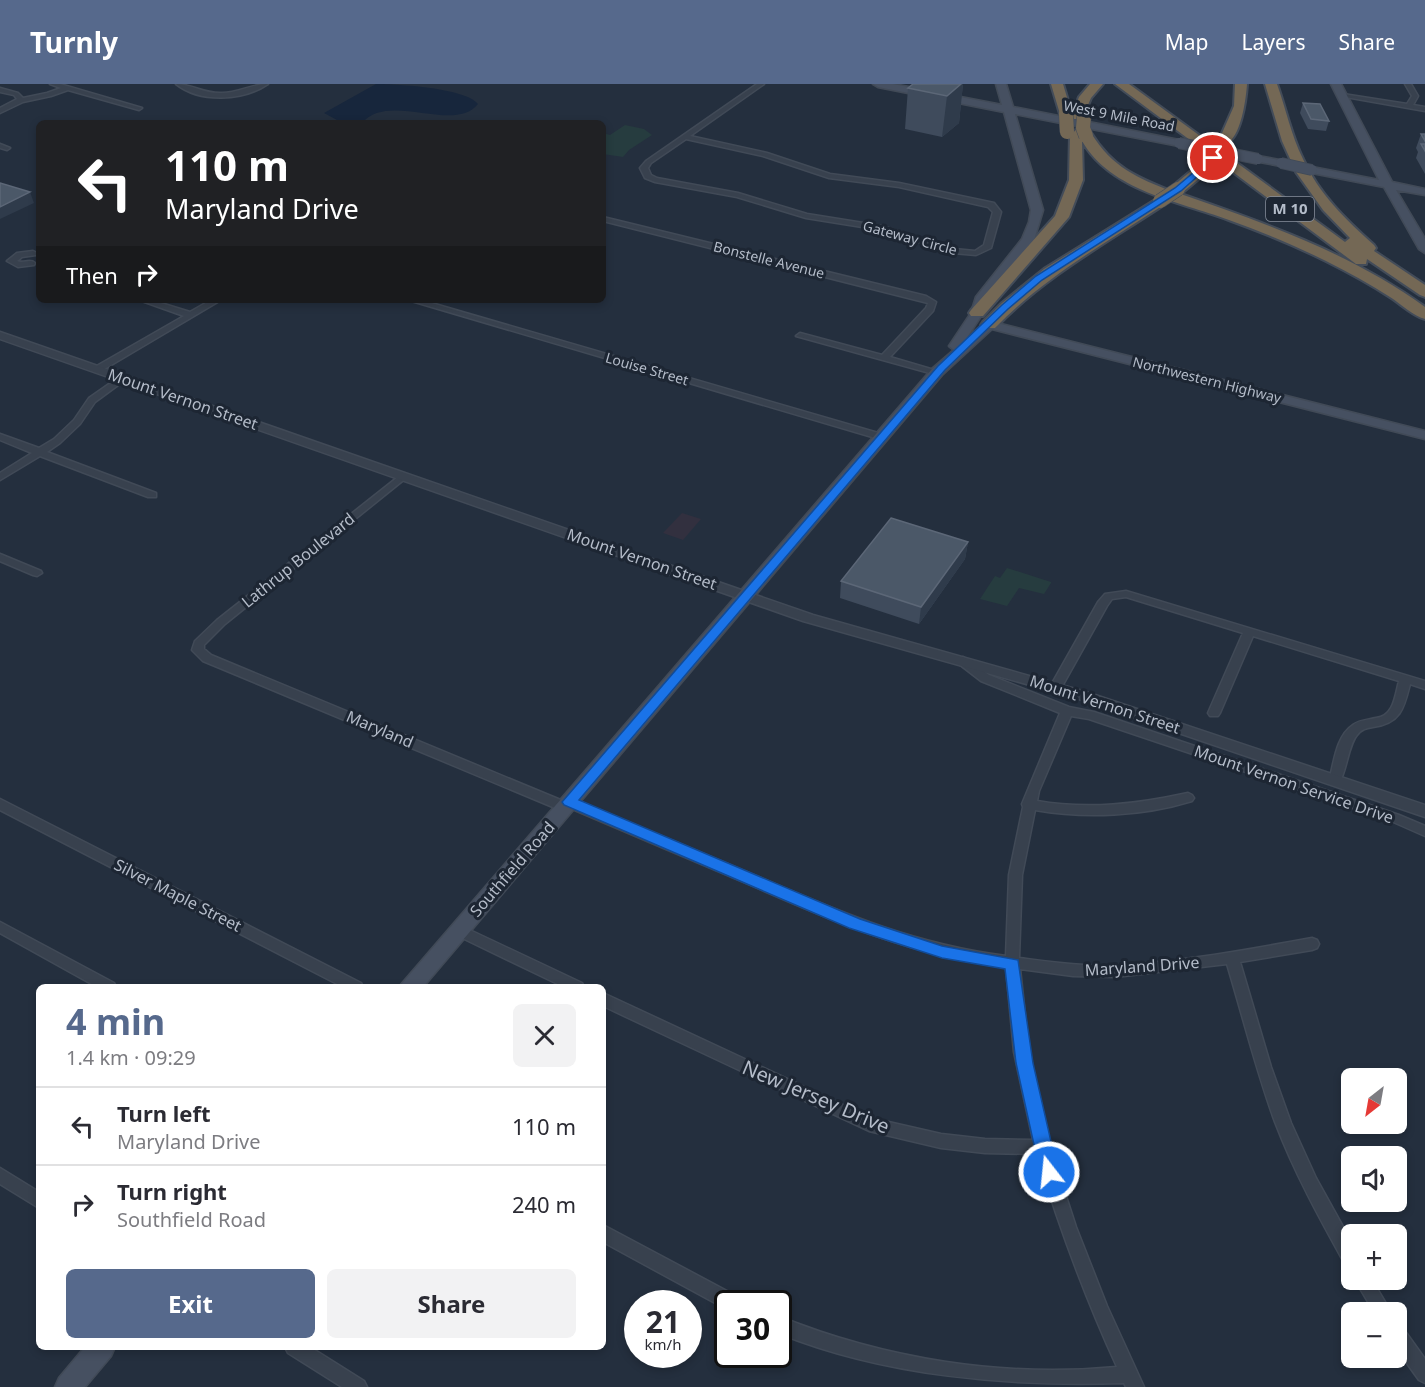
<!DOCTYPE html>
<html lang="en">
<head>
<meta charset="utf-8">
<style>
  :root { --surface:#fff; --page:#f2f2f3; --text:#2b2b33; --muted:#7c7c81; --line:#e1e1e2; --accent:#56698c }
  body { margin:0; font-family:"Noto Sans",sans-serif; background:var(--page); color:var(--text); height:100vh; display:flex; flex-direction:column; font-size:22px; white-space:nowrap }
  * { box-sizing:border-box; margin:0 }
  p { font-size:20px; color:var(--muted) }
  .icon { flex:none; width:33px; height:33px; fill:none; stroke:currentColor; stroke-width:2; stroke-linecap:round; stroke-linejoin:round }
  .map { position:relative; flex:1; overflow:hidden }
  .side { position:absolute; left:36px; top:900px; width:570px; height:366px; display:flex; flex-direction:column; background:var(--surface); border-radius:9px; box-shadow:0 3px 9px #0003 }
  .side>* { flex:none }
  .banner { position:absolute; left:36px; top:36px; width:570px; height:183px; border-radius:9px; box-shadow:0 3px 9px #0003; background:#202124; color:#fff; overflow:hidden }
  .needle { width:39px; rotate:211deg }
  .controls { position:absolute; left:1341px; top:984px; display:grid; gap:12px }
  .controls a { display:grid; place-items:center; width:66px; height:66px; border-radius:9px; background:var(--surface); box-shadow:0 3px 9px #0003; font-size:30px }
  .speed { position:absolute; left:624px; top:1206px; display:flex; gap:12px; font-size:30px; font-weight:700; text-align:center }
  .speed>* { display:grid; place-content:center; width:78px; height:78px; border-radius:50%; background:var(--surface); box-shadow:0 3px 9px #0003; line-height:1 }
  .speed small { font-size:15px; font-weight:400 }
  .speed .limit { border:3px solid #111; border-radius:9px; background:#fff; color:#111 }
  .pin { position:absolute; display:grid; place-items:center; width:51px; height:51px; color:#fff; margin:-26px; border:3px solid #fff; border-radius:50%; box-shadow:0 2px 6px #0007 }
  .me { position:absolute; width:66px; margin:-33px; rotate:344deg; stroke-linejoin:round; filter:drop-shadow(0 0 4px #0008) }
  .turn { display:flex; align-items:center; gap:21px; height:126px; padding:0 30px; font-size:27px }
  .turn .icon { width:78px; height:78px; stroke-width:2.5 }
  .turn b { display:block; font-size:42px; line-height:51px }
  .then { display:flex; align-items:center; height:57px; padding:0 30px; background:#0003; gap:12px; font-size:22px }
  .round { display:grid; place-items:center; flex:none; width:63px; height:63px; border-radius:9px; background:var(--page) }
  .summary { display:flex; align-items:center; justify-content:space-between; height:102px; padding:0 30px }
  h1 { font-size:36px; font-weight:700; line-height:45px; color:var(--accent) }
  .primary-button { display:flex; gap:12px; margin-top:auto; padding:12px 30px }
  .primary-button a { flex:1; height:69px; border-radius:9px; background:var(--accent); color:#fff; font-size:24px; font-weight:700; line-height:69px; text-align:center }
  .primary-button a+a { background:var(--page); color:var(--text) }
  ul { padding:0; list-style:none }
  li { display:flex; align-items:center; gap:18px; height:78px; padding:0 30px; border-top:2px solid var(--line) }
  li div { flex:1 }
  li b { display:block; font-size:22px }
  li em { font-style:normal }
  header { display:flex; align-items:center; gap:36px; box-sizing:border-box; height:84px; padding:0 30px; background:var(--accent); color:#fff }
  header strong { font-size:28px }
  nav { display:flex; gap:33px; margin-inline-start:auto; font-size:21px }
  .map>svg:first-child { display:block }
  .medical { fill:#32303f }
  .green { fill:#263c3f }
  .water { fill:#17263c }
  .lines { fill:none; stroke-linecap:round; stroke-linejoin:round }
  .minor-casing { stroke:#414a57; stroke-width:3 }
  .tertiary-casing { stroke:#414a57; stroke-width:3 }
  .secondary-casing { stroke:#414a57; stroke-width:3 }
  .motorway-casing { stroke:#434c59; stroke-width:4 }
  .minor { fill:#38414e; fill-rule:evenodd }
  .tertiary { fill:#38414e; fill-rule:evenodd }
  .secondary { fill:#465061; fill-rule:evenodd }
  .motorway { fill:#746855; fill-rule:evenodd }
  .secondary-bridge-casing { stroke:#414a57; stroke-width:12; stroke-linecap:butt }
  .motorway-bridge-casing { stroke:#434c59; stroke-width:15; stroke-linecap:butt }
  .secondary-bridge { stroke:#465061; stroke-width:10 }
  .motorway-bridge { stroke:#746855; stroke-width:14 }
  .wall { fill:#3f4b5c }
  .shaded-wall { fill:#2f3b4b }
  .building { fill:#4b5868; stroke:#5c6777; stroke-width:1.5 }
  .route { fill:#1a73e8; stroke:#114b97; stroke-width:1.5 }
  .labels { text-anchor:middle; stroke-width:6; stroke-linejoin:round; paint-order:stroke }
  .far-street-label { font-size:14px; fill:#b4bcc9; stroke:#1d2633 }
  .shield { fill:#1d2633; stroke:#878f9c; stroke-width:1.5 }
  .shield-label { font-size:15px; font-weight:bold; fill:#b4bcc9 }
  .street-label { font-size:16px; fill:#b4bcc9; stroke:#1d2633 }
  .near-street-label { font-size:20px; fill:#b4bcc9; stroke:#1d2633 }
</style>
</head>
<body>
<header>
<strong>Turnly</strong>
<nav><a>Map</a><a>Layers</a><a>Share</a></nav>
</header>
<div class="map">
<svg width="1425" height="1303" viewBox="0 0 1425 1303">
  <rect width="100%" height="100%" fill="#242f3e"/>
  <!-- medical -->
  <path class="medical" d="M682,429L701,435L683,456L663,449Z"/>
  <!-- green -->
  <path class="green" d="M625,41L644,45L652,51L629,66L623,73L603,70V49L610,51Z
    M1007,484L1051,498V499L1044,510L1019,504L1007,522L980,515L995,492L1000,494Z"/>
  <!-- water -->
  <path class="water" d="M376,0C397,0 466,4 478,20C454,50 389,7 362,39L337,36L324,29Z"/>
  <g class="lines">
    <defs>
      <path id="minor" d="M50,0H60L142,24L139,26L68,6L51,12L23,18L0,29V24L17,15L14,11L0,8V4L18,9L23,14L47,9L61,4Z
        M176,0C191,0 204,10 222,9C238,9 253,0 268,0C243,17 200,19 176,0Z
        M757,0H764L690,52L767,69L830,90L899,99L994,119L1001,128L991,164L976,171L953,169L881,146L806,134L737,113L655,98L645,94L640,84L646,77ZM686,55L763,72L829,94L899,103L988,123L993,128L984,161L975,167L954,165L882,142L807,130L738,109L657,94L651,91L648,84L651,79Z
        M1405,0H1411L1418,12L1413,21L1425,23V27L1340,12L1343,10L1407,20L1412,12Z
        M0,60L10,64L7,66L0,64Z
        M603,133L926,212L936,218L933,227L890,273L941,288L937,291L796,252L800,249L882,271L926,224L928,219L603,137Z
        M33,167L37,169L36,171L22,173L17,177C23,180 30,174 35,179L34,181L18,183L7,177L17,169Z
        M139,216H151L190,228L211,216H221L101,287H95V283L184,232Z
        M408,216H421L885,351L887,353L885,355H879Z
        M122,291L126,294L125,296L95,318L80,340L60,359L47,368L156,409V413H148L40,372L0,396V389L32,369L0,356V350L39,364L54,355L74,336L89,314Z
        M403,389L406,390V394L225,540L204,561V565L211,571L563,717L569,713L573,715C637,742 700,768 763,795C844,830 917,861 1006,872L1009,791L1023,723L1022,720L1060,629L981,597L959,580L957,577L963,573L989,591L1069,623L1094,628L1399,731L1425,742V752L1391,737L1089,635L1071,632L1039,707L1037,717C1088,726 1138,720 1188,709L1192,711L1194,714L1192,717C1143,732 1086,735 1035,726L1022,791L1019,874C1051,878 1084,883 1116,881C1181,878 1247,866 1312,854L1317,856L1319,860L1317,864L1312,866L1240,878L1271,983L1291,1039L1316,1094L1352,1159V1184L1346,1182C1320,1135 1294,1088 1275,1038C1256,986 1243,933 1227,880L1115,893L1073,892L1020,885L1029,968L1048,1057L1076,1143L1107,1222L1144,1303H1126L1124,1299C1010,1303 884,1292 778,1249V1232C884,1275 1003,1294 1117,1283C1085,1213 1059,1143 1037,1070L985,1069L941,1064L869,1047L603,922V909L871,1034L941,1050L985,1055L1033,1056L1014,968L1006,883C915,872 837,839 755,803C693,777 632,750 570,724L564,728L560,726L203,577L192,566L195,557L217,536Z
        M0,470L41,487L42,489L37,492L33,491L0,477Z
        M1126,507L1425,597V605L1410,600C1404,624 1401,639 1373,643C1366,644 1362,645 1357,651C1347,662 1346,698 1335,701L1329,697C1334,679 1336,652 1353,641C1359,636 1368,636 1376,634C1394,632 1395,612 1399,597L1253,552L1220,629L1218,632H1210L1208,629L1243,549L1126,513L1112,515L1107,522L1060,606H1052L1050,603L1098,518L1105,510Z
        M0,715L361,899L363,903H343L0,726Z
        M0,838L114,899L116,903H97L0,849Z
        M459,841L582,899L584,903H564L454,850L452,846L454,842Z
        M0,1084L39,1108V1124L0,1100Z
        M603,1141L740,1214L742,1220H728V1226L603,1158Z
        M1355,1196H1372L1391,1228H1374Z
        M1396,1241L1402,1243L1425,1275V1299L1419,1296L1396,1264Z
        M285,1263H310L364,1297L367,1303H342L288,1269Z"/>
      <path id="tertiary" d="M0,248L813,531L1086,608L1425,721V733L1076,614L803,537L0,255Z"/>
      <path id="secondary" d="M873,0H893L1002,21L996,0H1006L1013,23L1179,56L1184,59L1179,62L1015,30L1043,126L1034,156L988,214L983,229L966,255L985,238L989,237L1425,347V355L992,245L942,291L423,903H399L932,285L954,266L949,262L971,229L976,213L1022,155L1029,138L1031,126L1004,28L878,3Z
        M1331,0H1341L1392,98L1425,105V111L1396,106L1425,155V169L1419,165L1384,103L1312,89L1307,86L1312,83L1379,96Z
        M1258,72L1285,77L1286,79L1281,82L1254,77V73Z
        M85,1263H115L111,1272L85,1303H55L59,1294Z"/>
      <path id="motorway" d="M1051,0H1063L1072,30L1070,33H1062L1060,30Z
        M1090,0H1103L1091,14L1082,35H1074L1072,32L1079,13Z
        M1115,0H1129L1345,158L1350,154L1323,126L1296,88L1282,57L1265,0H1277C1286,25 1291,51 1303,75C1319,110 1346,136 1374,161L1376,164L1374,167L1425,201V213L1420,211L1367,175L1366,180H1356Z
        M1235,0H1247C1246,15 1241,55 1225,60L1219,56L1234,22Z
        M1076,46L1091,49C1113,84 1136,93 1173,108L1171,105L1173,102L1203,77H1213L1215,80L1213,83L1183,108H1175C1262,138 1349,168 1425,223V235C1413,232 1401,220 1390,213C1370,200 1348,188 1326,177C1294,161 1262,148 1229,136C1178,117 1111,107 1082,57L1083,96L1069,133L983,232H971L969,229L971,226L1055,132L1069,96L1070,50Z
        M1160,113L1165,114L1167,117L1165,120C1106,159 1044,193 995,244H983L981,241L983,238L1002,219L1044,185Z"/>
    </defs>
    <!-- minor casing -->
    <use href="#minor" class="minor-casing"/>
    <!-- tertiary casing -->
    <use href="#tertiary" class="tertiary-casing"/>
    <!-- secondary casing -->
    <use href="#secondary" class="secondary-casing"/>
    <!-- motorway casing -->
    <use href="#motorway" class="motorway-casing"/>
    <!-- minor -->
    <use href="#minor" class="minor"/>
    <!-- tertiary -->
    <use href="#tertiary" class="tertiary"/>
    <!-- secondary -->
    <use href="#secondary" class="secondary"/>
    <!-- motorway -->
    <use href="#motorway" class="motorway"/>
    <defs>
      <path id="secondary-bridge" d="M1179,59L1258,75
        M1281,79L1312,86"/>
      <path id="motorway-bridge" d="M1066,30L1067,48
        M1084,33L1083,44L1086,52
        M1208,80L1225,56
        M1160,117L1178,105"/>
    </defs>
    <!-- secondary-bridge casing -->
    <use href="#secondary-bridge" class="secondary-bridge-casing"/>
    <!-- motorway-bridge casing -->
    <use href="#motorway-bridge" class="motorway-bridge-casing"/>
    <!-- secondary-bridge -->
    <use href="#secondary-bridge" class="secondary-bridge"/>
    <!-- motorway-bridge -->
    <use href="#motorway-bridge" class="motorway-bridge"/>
  </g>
  <!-- wall -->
  <path class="wall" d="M963,0L959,39L942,53L905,45L908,4Z
    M1303,19L1329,37L1326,47L1308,45L1300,29Z
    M1421,50H1425V90L1416,74L1418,68L1416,64Z
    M968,458L965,475L919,540L840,514L841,497Z"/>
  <!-- shaded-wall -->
  <path class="shaded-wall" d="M961,0H963L959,39L942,53L947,12Z
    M30,108L34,119L0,135V123Z
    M968,458L965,475L919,540L921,523Z"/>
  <!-- building -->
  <path class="building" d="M913,0H961L947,12L908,4Z
    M1303,19L1320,20L1329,37L1311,35Z
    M1421,50H1425V57Z
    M1421,60H1425V67Z
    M0,99L30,108L0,123Z
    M891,434L968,458L921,523L841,497Z"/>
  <!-- route -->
  <path class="route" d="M1213,72L1217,74L1216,76L1181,107L1042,196L1008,225L945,286L579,716L860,835L942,862L1018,876L1033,979L1058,1088L1056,1094L1049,1096L1043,1094L1040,1088L1016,979L1005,885L942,874L849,844L564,721L562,718L938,282L1002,221L1036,192L1175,104Z"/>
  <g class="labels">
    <!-- far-street labels -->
    <g class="far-street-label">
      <text transform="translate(1119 32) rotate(11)" y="5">West 9 Mile Road</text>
      <text transform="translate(910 154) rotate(15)" y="5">Gateway Circle</text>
      <text transform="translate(769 176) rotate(14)" y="5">Bonstelle Avenue</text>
      <text transform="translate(647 285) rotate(16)" y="5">Louise Street</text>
      <text transform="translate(1207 296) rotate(14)" y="5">Northwestern Highway</text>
    </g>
    <!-- shield labels -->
    <rect class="shield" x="1266" y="113" width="48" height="24" rx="4.5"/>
    <g class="shield-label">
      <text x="1290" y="130">M 10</text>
    </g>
    <!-- street labels -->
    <g class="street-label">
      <text transform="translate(183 315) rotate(19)" y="6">Mount Vernon Street</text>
      <text transform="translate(642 475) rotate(19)" y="6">Mount Vernon Street</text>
      <text transform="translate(298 476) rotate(-39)" y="6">Lathrup Boulevard</text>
      <text transform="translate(1105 620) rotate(18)" y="6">Mount Vernon Street</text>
      <text transform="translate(380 645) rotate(23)" y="6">Maryland</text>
      <text transform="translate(1294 700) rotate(19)" y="6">Mount Vernon Service Drive</text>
      <text transform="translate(512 785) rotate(-49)" y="6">Southfield Road</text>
      <text transform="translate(178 811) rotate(27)" y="6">Silver Maple Street</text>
      <text transform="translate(1142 882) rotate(-4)" y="6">Maryland Drive</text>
    </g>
    <!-- near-street labels -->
    <g class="near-street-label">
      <text transform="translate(816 1013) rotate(23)" y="7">New Jersey Drive</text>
    </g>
  </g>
</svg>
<div class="controls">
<a><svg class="needle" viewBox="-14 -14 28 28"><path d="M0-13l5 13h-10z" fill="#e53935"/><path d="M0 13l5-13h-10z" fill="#7c7c81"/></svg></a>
<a><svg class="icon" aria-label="sound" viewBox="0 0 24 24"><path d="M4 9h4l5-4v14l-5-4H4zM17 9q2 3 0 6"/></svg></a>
<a>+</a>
<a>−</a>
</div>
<div class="speed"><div>21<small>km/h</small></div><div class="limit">30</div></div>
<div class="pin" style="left:1213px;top:74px;background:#d93025"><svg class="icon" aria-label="arrive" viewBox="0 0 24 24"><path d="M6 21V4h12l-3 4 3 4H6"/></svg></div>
<svg class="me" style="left:1049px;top:1088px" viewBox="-20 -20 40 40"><circle r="17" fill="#1a73e8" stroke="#fff" stroke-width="3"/><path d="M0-11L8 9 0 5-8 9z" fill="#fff"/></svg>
<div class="banner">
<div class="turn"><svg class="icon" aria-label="left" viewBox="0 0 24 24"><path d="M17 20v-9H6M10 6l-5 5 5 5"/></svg><div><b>110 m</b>Maryland Drive</div></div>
<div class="then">Then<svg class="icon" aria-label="right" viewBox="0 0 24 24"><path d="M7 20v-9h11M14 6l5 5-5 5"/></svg></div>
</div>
<section class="side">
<div class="summary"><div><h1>4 min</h1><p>1.4 km · 09:29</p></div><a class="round"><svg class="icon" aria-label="close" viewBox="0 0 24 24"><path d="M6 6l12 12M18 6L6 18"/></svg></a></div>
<ul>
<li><svg class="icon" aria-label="left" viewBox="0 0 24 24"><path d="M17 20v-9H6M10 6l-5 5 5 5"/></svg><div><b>Turn left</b><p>Maryland Drive</p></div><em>110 m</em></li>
<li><svg class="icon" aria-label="right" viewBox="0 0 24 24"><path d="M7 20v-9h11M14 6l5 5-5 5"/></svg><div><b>Turn right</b><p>Southfield Road</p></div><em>240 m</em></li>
</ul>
<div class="primary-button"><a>Exit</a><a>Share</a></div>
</section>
</div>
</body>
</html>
